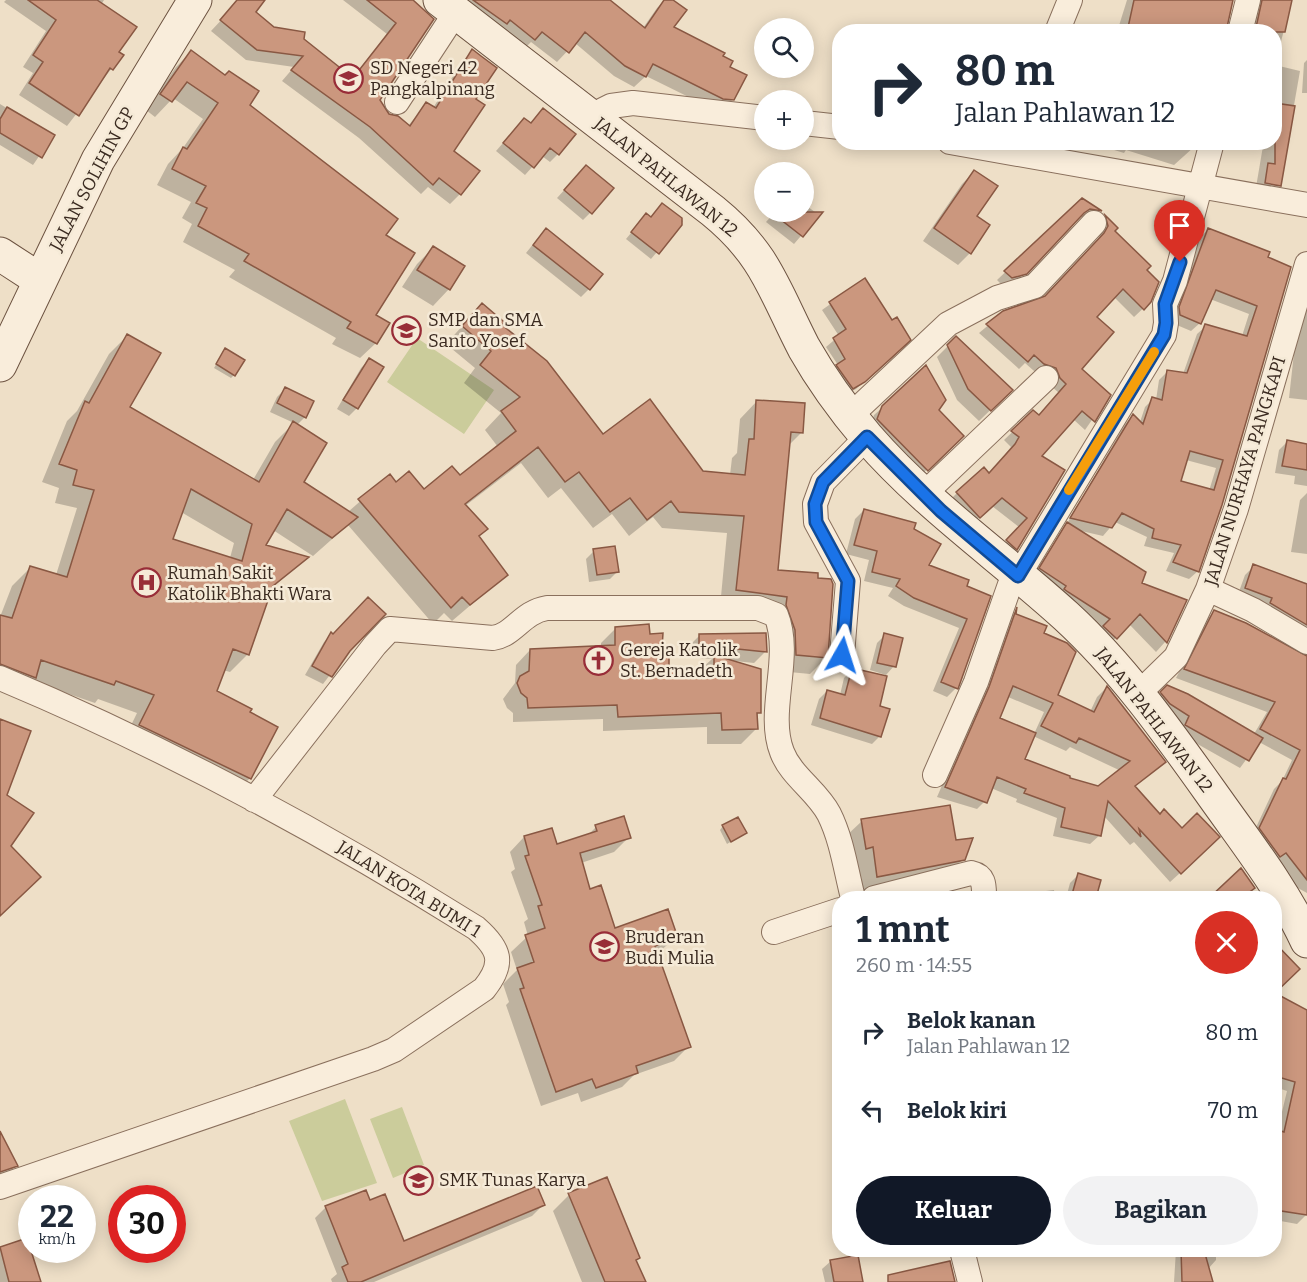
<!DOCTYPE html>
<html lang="id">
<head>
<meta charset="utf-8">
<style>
  :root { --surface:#fff; --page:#f2f2f3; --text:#1f2937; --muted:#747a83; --accent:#111827 }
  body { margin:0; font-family:Bitter,serif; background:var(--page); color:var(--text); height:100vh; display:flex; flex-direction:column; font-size:22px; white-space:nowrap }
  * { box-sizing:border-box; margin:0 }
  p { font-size:20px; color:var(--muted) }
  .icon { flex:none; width:33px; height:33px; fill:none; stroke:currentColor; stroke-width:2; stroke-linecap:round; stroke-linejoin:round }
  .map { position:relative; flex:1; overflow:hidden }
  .sheet { position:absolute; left:832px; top:891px; width:450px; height:366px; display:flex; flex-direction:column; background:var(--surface); border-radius:24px; box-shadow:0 3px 15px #0003 }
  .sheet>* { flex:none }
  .banner { position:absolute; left:832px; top:24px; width:450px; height:126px; border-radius:24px; box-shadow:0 3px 15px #0003; background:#fff; color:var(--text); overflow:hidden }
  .fabs { position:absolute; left:754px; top:18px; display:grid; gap:12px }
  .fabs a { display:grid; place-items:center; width:60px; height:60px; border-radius:50%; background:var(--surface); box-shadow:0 3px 15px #0003; font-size:30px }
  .speed { position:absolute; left:18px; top:1185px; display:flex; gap:12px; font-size:30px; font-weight:700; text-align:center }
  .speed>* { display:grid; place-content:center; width:78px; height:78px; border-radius:50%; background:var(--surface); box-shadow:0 3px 15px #0003; line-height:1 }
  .speed small { font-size:15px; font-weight:400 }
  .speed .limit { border:9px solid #d22; background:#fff; color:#111 }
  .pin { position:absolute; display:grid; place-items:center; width:51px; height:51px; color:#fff; margin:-62px -26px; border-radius:50% 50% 50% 0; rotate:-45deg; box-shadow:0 0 6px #0007 }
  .pin .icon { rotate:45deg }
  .me { position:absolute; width:66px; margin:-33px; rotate:6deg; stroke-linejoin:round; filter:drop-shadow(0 0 4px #0008) }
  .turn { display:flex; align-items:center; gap:21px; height:126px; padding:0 24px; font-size:27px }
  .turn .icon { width:78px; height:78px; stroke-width:2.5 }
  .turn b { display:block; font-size:42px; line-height:51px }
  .round { display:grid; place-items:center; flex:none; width:63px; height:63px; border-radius:32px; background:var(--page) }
  .overview { display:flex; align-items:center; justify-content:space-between; height:102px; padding:0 24px }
  h1 { font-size:36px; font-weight:700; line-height:45px }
  .action { display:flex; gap:12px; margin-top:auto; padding:12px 24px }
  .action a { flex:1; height:69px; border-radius:36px; background:var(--accent); color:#fff; font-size:24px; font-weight:700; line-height:69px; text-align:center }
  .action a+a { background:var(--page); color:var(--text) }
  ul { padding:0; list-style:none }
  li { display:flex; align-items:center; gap:18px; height:78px; padding:0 24px }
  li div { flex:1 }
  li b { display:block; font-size:22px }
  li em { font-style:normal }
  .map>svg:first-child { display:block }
  .green { fill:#cbcc9b }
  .shadow { fill:#0003; fill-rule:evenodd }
  .building { fill:#cb977e; stroke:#895843; stroke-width:1.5; fill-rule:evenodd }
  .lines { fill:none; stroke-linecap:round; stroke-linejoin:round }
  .street-casing { stroke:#8a705d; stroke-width:26 }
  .secondary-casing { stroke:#6c5240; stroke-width:35 }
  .street { stroke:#f9eddb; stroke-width:24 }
  .secondary { stroke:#f9eddb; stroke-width:33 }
  .route-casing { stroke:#114b97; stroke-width:15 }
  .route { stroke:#1a73e8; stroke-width:10 }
  .slow { stroke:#f59e0b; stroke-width:10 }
  .labels { text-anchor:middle; stroke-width:5; stroke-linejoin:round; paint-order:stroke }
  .poi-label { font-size:18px; fill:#3a2a20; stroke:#f5ead7; text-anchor:start }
  .street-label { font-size:18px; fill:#3a2a20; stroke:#f5ead7 }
</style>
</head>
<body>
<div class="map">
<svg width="1307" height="1282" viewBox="0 0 1307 1282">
  <rect width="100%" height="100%" fill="#eedfc7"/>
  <!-- green -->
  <path class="green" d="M417,338L494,390L464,434L387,382Z
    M345,1099L377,1183L322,1201L289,1121Z
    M402,1107L424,1165L393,1178L370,1119Z"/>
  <!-- shadow -->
  <path class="shadow" d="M6,0H104L101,5L117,52L122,55L67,126L19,95L33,73L23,67L46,31L4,2Z
    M240,0L273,28L302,39L352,79L387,34L343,0H409L378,100L388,115L408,126L426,104L433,108L462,62L472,51L474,99L452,151L460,194L450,204L428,187L421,194L359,138L282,81L294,67L246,60L211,31Z
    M453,0H608L643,28L657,8L665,0H670L672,28L721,57L728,67L733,99L722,110L713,109L646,76L634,87L614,76L575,43L557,62L531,42L524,49Z
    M1127,0H1232L1225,32H1117Z
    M1247,0H1292L1275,64V32H1247Z
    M191,52L384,235L374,315L376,343L360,358L332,344L336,338L229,277L235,270L183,242L192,224L182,218L191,202L157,185L168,164L183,148L203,119L173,98L155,117L146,110L176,67Z
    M1307,60V93H1302L1304,63Z
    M1275,65L1300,71L1280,185L1269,196L1255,193L1263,146L1242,142H1275Z
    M0,104L53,136L33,165L0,145Z
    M543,110L558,154L550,162L542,156L525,175L496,151L516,128L530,124Z
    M1077,142H1196L1194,147L1174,165L1126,150L1124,153L1091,143L1089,146Z
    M974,172L975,217L970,253L958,265L923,241L962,184Z
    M578,175L591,212L583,220L557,198Z
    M1082,199L1098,210L1091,217H1081L1075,220L1017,281L1003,286L997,280Z
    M804,204L819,215L794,244L766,222L775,212H804Z
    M662,205L683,221L651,259L626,239L640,222L650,218Z
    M1105,217L1116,228L1113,231L1145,270L1150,302L1134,317L1114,297L1095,317L1080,369L1109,395L1085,430L1073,419L1040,456L1063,471L1016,549L1008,557L999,550L1019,527L992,506L971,525L949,501L957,493L989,475L1011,447L1004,440L1033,412L1038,416L1059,393L1025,363L1019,369L979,333L1003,313L1045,297L1096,243L1100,235L1098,225Z
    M1208,229L1289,268L1198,571L1189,579L1166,571L1174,553L1144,546L1147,537L1115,522L1103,536L1077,530L1140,584L1185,601L1165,642L1156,652L1129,624L1106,648L1030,579L1065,527L1125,424L1133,416L1140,422L1145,407L1153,399L1156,400L1159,380L1168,371L1183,374L1197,334L1206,326L1242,336L1249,314L1210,299L1200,323L1191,331L1172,323V316L1200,238ZM1186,460L1216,468L1209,491L1179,482Z
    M538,238L589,289L581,297L526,253Z
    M433,248L449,289L433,306L402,287L417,264Z
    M864,280L891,322L909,339L856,389L845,395L830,373L838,365L826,347L839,336L822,310Z
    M1307,295V400L1289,398L1296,335Z
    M465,323L500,325L602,436L703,472L730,475L732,458L737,453L740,419L757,401L802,432L788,446L777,571L827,657L810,674L779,671L770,623L720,607L727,533L662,528L653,517L629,536L612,514L593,528L561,488L548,498L521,463L465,506L478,537L506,575L452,621L444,613L433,624L348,525L313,556L273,530L264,546L306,557L270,590L248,654L230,672L223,670L215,692L250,778L232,797L122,744L137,713L98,699L95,703L31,681L0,689V617L12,586L30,568L56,575L77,508L55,503L59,488L42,482L67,421L77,411L109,354L127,336L128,407L253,480L275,442L294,423L270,412L277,397L285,389L305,417L297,425L302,482L348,512L389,476L395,485L424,492L460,477L498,447L485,430L501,413L464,383L475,368L446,344ZM181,512L234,543L230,558L171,540Z
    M956,338L1011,390L979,421L957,400L937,357Z
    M222,354L234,375L231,378L214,368Z
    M369,360L357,408L349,416L337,409L361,368Z
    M883,407L937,410L962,436L919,477L870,427L874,415Z
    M1287,442L1307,445V486L1294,484L1295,476L1275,473L1279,450Z
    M1307,493V554L1291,552L1300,500Z
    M864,510L913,529L927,566L965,587L989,597L956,688L947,697L933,691L959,628L904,606L888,596L893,588L864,581L869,560L846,554L855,519Z
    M594,551L618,571L610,579L589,582L586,559Z
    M1254,566L1307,583V641L1237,597L1245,575Z
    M1015,612L1014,615L1045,627L1042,634L1056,695L1090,712L1097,697L1106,688L1164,762L1134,787L1160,816L1209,847L1170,882L1134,842L1130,845L1104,816L1100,835L1090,844L1053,836L1057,818L1016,802L1017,799L991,788L986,800L977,809L937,797L980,698L1008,618ZM1008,697L1044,712L1034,734L998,718ZM1033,736L1066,751L1070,747L1121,771L1098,788L1068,779L1023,760Z
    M1214,612L1307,656V893L1296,887L1251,838L1274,789L1282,781L1292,760L1259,742L1240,768L1178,733L1182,724L1162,712L1153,701L1168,687L1254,734L1267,712L1176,678L1205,621Z
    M616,628L649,635L661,650L668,671L700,670L712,659L687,657L688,647L700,635L766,651L754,663L735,661L759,712L756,716V729L741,744H707V727L603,731V719L513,722V713L507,708L503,699L515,683L516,665L530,650L601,647V643Z
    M332,634L349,650L323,684L305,675L324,642Z
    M885,635L894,666L886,675L870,670L877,643Z
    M852,670L878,707L880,736L872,744L811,725L819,699L827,691L840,695L844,678Z
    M623,818L629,837L614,852L581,863L589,891L614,930L676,937L657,954L689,1046L674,1061L634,1075L622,1087L581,1102L578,1093L541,1106L506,1005L509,1002L503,984L517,970L511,952L528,936L524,922L528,919L511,872L515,869L510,852L524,837L556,846L586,837L596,827Z
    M862,821L955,842L963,859L947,876L861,893L845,837Z
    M723,826L745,833L727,844L720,830Z
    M1241,871L1253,887L1246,894L1250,898H1211Z
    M1078,875L1099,881L1094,898H1066L1070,883Z
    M1054,890L1055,898H997L999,897Z
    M1275,928L1282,936L1275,943Z
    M1275,995L1307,1013V1209L1306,1215L1297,1224L1275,1220V1114L1281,1116L1287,1091L1275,1087Z
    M0,1155L16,1166L8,1173L0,1176Z
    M569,1195L639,1258L635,1261L644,1282H582L553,1211Z
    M369,1202L403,1243L543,1205L532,1216L374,1282H332L331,1279L337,1274L315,1218L326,1207Z
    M26,1240L40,1282H0V1250Z
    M1176,1250H1216V1260L1208,1269L1211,1282H1174Z
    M831,1261L861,1282H825L822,1269Z"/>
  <!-- building -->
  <path class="building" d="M28,0H97L137,27L119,52L124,55L113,70L110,68L79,116L29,83L43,62L33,55L56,20Z
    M237,0H265L256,12L274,27L305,32L304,39L353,78L396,23L367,0H413L434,19L380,100L389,114L398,116L410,126L426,102L436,108L472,49L481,56L497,68L476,99L485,105L454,151L480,171L461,195L439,178L433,185L370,127L291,70L303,56L257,50L220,20Z
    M473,0H610L645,28L664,0H673L687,10L674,27L725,53L723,56L733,61L730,67L747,75L734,100L723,99L653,64L646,77L625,66L585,32L569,53L542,32L535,40L510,20L507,24Z
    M1134,0H1233L1226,32H1127Z
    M1262,0H1292L1285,32H1255Z
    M191,50L225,75L229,71L259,91L250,105L398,219L386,235L415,253L376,315L390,323L377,344L347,328L351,322L244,261L249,254L198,226L207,208L196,203L206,186L172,169L183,147L187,149L218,103L187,82L172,102L160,94Z
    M1275,103L1295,106L1281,186L1265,183L1268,163L1275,164Z
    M7,107L55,135L42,158L0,133V119Z
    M543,108L576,134L559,155L550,148L534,168L503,143L524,118L531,123Z
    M586,165L614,188L592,214L564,190Z
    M974,170L998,186L977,216L990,225L971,254L934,228Z
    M1082,198L1102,211L1090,209L1084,213L1027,274L1012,278L1004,271Z
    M662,203L682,218V225L659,254L631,232L646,213L651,217Z
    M771,212H823L803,237Z
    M1105,215L1118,228L1115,231L1151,266L1147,270L1159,282L1151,302L1144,310L1123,289L1097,317L1114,332L1082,369L1111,395L1095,422L1082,411L1042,456L1065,470L1017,550L1006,540L1027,518L1002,498L980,518L956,492L984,467L989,473L1015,444L1019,437L1011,431L1033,410L1039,415L1066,384L1060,378L1056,368L1044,364L1034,355L1028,362L986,324L1003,311L1045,296L1104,233L1108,226Z
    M546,228L603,274L590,290L533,245Z
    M1208,228L1270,252L1268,257L1291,267L1222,505L1199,572L1173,562L1181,545L1152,538L1154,529L1122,513L1112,528L1070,518L1133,414L1143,424L1152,397L1162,400L1167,370L1187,373L1205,324L1247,336L1257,306L1216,290L1201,324L1180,315L1179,307ZM1190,451L1223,460L1214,490L1181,481Z
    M433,246L465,266L450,290L417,270Z
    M865,278L892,320L897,317L911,340L865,382L853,389L836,365L845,359L833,338L846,329L829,302Z
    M482,303L504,322L502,325L547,361L603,434L650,399L703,471L745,475L749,439H754L756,400L805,403L803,433L791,432L778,570L818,573V578L831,579L833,584L828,658L796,655L795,630L786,605L787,597L736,590L744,516L679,512L671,501L647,520L630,498L610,512L579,472L565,482L538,447L465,504L488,529L479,536L508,575L470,605L462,597L451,608L358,499L390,474L396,482L409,471L424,489L452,466L460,475L516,431L501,411L520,397L480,365L491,351L462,326Z
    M127,334L161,353L130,407L259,482L293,421L327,443L304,482L358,517L332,538L287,509L266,545L309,557L273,586L249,655L233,649L217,691L252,709L250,712L278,727L251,779L139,725L154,695L116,681L114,685L41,660L36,678L0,664V615L12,618L30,566L67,577L94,490L73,485L77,470L59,464L85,401L89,403ZM191,489L252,524L242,561L173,539Z
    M956,336L1013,390L991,411L968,389L947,345Z
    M225,348L245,360L235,376L216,364Z
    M369,358L384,367L358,409L343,400Z
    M926,365L946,400L939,410L964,436L928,471L877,419L882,406Z
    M285,387L314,401L306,418L277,403Z
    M1287,440L1307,444V470L1282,466Z
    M864,509L916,523L914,529L941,544L929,565L969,580L967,586L991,596L958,689L941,682L967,619L914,598L896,586L900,579L872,572L877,551L854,545Z
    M1067,522L1146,572L1142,583L1187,600L1167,643L1140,614L1117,639L1103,626L1110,619L1068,592L1064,589L1066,586L1039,568Z
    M615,546L619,572L597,575L593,549Z
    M1253,564L1307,584V625L1270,603L1272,598L1245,588Z
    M368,597L386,614L350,651L332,677L312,666L331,632L333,634Z
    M1017,607L1016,614L1047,626L1044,633L1067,643L1076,652L1058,695L1094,712L1107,686L1166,762L1135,786L1160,814L1164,809L1182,828L1197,813L1220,837L1181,874L1139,829L1141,837L1108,801L1101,836L1061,827L1065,808L1024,793L1026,789L997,777L987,803L945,787L989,687ZM1013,686L1053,703L1041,726L1076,743L1079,738L1130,761L1098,786L1070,778V776L1025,759L1036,733L1000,718Z
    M1214,610L1246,623L1307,656V880L1286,853L1280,857L1259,828L1283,778L1286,779L1300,750L1260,729L1275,702L1184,669Z
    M649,624L650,634L663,633L662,649H669V669H714V655L761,669V713H757L758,729L722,730L721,713L618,717L617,705L528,708L527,698L521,693L517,683L520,676L529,671L530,649L615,645V627Z
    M766,633L767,652L699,645V634Z
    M884,633L903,638L896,667L877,663Z
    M852,668L887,676L880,706L890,709L881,737L820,718L827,690L845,695Z
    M1167,685L1188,694L1263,738L1249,761L1185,725L1189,716L1170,704L1160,692Z
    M0,719L31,731L7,795L34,813L11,846L41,877L0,916Z
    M950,805L956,840L973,838L965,860L877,877L873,847L866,849L861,819Z
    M624,816L631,838L580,853L581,857L590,889L601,885L615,928L668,909L678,938L655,946L691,1047L636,1066L638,1073L596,1088L592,1079L556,1092L520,989L524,988L517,968L534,962L525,935L545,928L538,906L542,905L525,856L529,855L524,836L552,828L557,844L597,831L595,825Z
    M738,817L747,833L731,842L722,825Z
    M1241,868L1255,888L1241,898H1209Z
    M1078,873L1101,880L1096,898H1071Z
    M1275,943L1300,969L1275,993Z
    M1275,993L1307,1010V1215L1275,1210V1129L1284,1132L1295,1082L1275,1076Z
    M0,1131L18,1166L0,1172Z
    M607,1177L640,1258L636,1260L646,1282H605L568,1193Z
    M537,1186L545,1205L361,1282H348L342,1267L348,1264L325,1206L366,1190L370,1200L385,1194L404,1241Z
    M27,1238L41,1282H9L0,1247Z
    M1181,1250H1204L1213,1282H1182Z
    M858,1255L863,1282H834L830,1260Z
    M950,1261L955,1282H888V1275Z"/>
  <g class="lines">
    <defs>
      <path id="street" d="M1057,32L1070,0
        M1240,32L1248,0
        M397,102L456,12
        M591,116L611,106L633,103L765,118
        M804,123L840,127
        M950,142L1307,205
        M851,415L948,324L997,298L1035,286L1094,223
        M924,494L1046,378
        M1018,576L1164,335L1166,323L1165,304L1175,281L1212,142
        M1208,589L1253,610L1307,642
        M842,655L848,581L816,522L815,504L823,482L867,437
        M0,678C165,747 324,833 476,928C500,949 505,963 484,989L394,1050L373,1059L0,1187
        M1138,694L1176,657L1208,589L1236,509L1307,264
        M935,775L976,682L1014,573
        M254,800L375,645L390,629L493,638C514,635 522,612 547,608H758L776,615C793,657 766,711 782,752C791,776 817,791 829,814C842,840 846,871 853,898
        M874,898L971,873C985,876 984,886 984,898
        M774,932L840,910
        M962,1250L970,1282"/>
      <path id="secondary" d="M440,0L713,211C766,254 774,290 804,348C821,378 845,411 867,437C926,505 1000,556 1066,616C1127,672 1174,741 1222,808C1252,850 1285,893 1307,941
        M0,254L40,280
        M0,365L98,160L195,0"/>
    </defs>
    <!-- street casing -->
    <use href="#street" class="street-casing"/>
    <!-- secondary casing -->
    <use href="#secondary" class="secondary-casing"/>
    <!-- street -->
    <use href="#street" class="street"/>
    <!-- secondary -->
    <use href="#secondary" class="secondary"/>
  </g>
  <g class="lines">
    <defs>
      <path id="route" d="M842,655L848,581L816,522L815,504L823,482L867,437L941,511L1018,576L1164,335L1166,323L1165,304L1180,262"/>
    </defs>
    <!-- route casing -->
    <use href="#route" class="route-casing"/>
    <!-- route -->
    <use href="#route" class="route"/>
    <!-- slow -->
    <path class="slow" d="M1069,490L1154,352"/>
  </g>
  <!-- icons -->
  <defs>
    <symbol id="school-ring" viewBox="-11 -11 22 22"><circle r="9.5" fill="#f5ead7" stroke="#982d38" stroke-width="1.5"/><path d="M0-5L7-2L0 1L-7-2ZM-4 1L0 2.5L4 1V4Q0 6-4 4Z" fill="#982d38"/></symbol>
    <symbol id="hospital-ring" viewBox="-11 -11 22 22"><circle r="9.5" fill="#f5ead7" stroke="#982d38" stroke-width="1.5"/><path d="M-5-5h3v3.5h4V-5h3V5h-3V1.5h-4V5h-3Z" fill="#982d38"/></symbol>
    <symbol id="church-ring" viewBox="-11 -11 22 22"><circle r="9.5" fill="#f5ead7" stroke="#982d38" stroke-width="1.5"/><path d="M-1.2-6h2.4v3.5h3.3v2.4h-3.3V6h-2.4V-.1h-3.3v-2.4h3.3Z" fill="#982d38"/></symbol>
    <symbol id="university-ring" viewBox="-11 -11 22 22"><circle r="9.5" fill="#f5ead7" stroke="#982d38" stroke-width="1.5"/><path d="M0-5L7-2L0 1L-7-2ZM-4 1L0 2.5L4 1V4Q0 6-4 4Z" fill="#982d38"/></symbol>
  </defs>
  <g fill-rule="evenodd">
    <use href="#school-ring" x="332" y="62" width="33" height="33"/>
    <use href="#school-ring" x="390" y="314" width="33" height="33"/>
    <use href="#hospital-ring" x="130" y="566" width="33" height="33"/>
    <use href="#church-ring" x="582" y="644" width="33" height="33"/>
    <use href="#university-ring" x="588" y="930" width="33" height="33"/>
    <use href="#school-ring" x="402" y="1164" width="33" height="33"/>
  </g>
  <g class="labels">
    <!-- poi labels -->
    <g class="poi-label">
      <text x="370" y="74">SD Negeri 42<tspan x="370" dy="21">Pangkalpinang</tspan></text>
      <text x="428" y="326">SMP dan SMA<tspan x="428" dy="21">Santo Yosef</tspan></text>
      <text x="167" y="579">Rumah Sakit<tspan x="167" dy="21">Katolik Bhakti Wara</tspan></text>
      <text x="620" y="656">Gereja Katolik<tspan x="620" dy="21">St. Bernadeth</tspan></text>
      <text x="625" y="943">Bruderan<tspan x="625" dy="21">Budi Mulia</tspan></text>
      <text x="439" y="1186">SMK Tunas Karya</text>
    </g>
    <!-- street labels -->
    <g class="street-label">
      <text transform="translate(666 177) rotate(39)" y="6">JALAN PAHLAWAN 12</text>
      <text transform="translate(92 179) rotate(-62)" y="6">JALAN SOLIHIN GP</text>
      <text transform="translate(1245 471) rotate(-73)" y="6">JALAN NURHAYA PANGKAPI</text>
      <text transform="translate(1154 720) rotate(52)" y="6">JALAN PAHLAWAN 12</text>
      <text transform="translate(409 889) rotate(32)" y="6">JALAN KOTA BUMI 1</text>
    </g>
  </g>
</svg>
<div class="fabs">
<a><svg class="icon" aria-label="search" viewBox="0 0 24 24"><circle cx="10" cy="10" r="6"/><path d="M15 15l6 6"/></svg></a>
<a>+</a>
<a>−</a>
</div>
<div class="speed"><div>22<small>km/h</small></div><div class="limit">30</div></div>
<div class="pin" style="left:1180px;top:262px;background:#d93025"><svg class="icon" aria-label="arrive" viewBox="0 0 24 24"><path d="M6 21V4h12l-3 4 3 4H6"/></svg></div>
<svg class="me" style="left:842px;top:655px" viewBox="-20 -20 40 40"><path d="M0-17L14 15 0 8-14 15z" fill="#1a73e8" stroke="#fff" stroke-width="4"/></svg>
<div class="banner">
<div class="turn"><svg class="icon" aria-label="right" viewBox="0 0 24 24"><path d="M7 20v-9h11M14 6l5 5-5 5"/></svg><div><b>80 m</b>Jalan Pahlawan 12</div></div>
</div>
<section class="sheet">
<div class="overview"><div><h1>1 mnt</h1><p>260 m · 14:55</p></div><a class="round" style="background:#d93025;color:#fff"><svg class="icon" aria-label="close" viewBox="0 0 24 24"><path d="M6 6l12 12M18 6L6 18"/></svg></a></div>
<ul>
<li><svg class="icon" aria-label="right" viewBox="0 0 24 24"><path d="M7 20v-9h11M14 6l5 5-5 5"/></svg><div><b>Belok kanan</b><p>Jalan Pahlawan 12</p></div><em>80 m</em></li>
<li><svg class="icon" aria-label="left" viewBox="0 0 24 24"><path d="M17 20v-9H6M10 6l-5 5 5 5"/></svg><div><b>Belok kiri</b></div><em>70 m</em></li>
</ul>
<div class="action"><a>Keluar</a><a>Bagikan</a></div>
</section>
</div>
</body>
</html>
